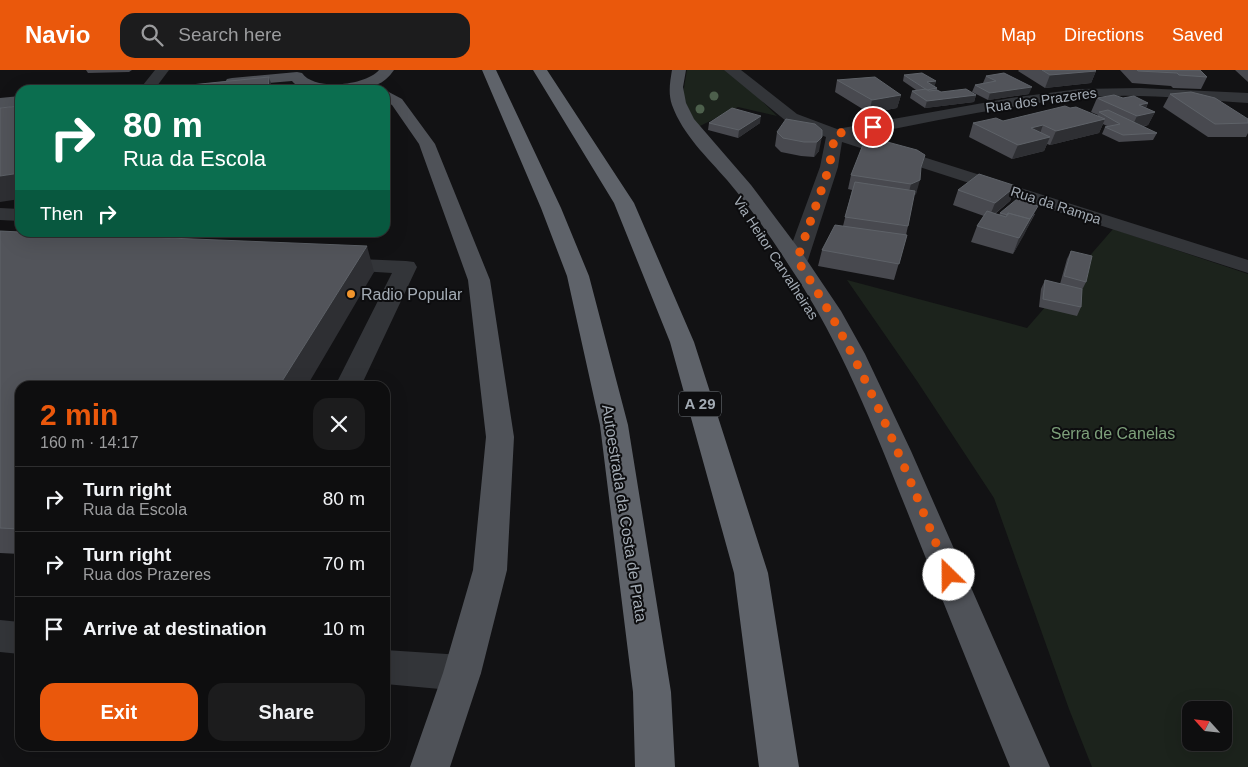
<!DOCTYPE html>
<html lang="en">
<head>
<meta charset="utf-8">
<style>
  :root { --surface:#0e0e0f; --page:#1c1c1d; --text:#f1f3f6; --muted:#9b9c9e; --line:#2e2e2f; --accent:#ea580c }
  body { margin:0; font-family:Helvetica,sans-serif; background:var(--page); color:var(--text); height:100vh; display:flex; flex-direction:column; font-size:19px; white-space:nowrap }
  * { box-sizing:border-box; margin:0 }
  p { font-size:16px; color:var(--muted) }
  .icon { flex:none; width:28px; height:28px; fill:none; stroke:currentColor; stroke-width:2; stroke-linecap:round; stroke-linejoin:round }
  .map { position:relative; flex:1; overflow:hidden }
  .side { position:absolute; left:15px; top:311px; width:375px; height:370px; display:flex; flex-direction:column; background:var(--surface); border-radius:15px; box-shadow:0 5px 20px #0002,0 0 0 1px var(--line) }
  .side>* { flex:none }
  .top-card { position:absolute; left:15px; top:15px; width:375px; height:152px; border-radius:15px; box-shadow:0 5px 20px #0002,0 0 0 1px var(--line); background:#0b6e4f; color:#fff; overflow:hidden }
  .needle { width:32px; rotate:297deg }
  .fabs { position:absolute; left:1182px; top:631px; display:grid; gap:10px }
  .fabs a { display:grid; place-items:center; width:50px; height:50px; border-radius:10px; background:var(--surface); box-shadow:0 5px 20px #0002,0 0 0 1px var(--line); font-size:25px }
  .pin { position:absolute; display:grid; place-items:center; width:42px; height:42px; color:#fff; margin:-21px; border:2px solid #fff; border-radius:50%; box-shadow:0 1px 5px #0007 }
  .me { position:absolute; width:55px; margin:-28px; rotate:337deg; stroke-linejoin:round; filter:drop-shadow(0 0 4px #0008) }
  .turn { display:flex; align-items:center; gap:18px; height:105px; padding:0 25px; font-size:22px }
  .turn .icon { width:65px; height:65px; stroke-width:2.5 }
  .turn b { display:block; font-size:35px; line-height:42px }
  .then { display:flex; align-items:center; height:48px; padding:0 25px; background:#0003; gap:10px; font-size:19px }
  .round { display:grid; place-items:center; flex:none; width:52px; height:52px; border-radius:15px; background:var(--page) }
  .head { display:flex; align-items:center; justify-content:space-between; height:85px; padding:0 25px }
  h1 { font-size:30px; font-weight:700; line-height:38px; color:var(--accent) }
  .primary-button { display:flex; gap:10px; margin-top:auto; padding:10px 25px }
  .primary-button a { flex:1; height:58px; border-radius:15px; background:var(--accent); color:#fff; font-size:20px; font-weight:700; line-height:58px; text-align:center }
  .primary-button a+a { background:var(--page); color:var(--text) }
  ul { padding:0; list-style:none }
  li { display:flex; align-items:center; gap:15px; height:65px; padding:0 25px; border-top:1px solid var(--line) }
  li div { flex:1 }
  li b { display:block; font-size:19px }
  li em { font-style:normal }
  header { display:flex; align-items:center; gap:30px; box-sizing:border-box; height:70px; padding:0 25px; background:var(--accent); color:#fff }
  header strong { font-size:24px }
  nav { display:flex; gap:28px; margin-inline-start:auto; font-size:18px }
  .search { width:350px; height:45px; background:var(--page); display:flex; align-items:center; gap:12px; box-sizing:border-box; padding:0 18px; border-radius:15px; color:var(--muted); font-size:19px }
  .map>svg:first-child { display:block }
  .green { fill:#1c231c; fill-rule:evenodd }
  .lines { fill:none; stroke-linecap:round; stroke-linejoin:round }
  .minor { fill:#333539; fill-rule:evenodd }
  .major { fill:#4f5258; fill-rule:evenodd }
  .highway { fill:#5f636a; fill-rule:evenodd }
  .tree { fill:#4d604c }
  .wall { fill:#48494f }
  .shaded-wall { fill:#2e2f33 }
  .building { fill:#52545a; stroke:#5e6268 }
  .route { stroke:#ea580c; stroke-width:9; stroke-dasharray:0 16.2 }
  .poi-dot { fill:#f2952c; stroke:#0d0d0f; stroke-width:2 }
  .labels { text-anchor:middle; stroke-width:4; stroke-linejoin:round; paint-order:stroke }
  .far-street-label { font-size:14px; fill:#a3abb4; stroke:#0d0d0f }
  .shield { fill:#0d0d0f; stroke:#767c82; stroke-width:1 }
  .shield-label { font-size:15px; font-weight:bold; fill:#a3abb4 }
  .poi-label { font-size:16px; fill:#a3abb4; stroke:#0d0d0f; text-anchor:start }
  .park-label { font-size:16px; fill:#7da07a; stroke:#0d0d0f }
  .street-label { font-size:16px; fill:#a3abb4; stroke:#0d0d0f }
</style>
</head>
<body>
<header>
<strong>Navio</strong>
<div class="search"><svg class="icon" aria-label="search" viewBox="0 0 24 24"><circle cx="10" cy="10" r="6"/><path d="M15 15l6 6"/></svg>Search here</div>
<nav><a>Map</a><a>Directions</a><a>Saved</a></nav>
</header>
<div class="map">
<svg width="1248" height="697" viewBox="0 0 1248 697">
  <rect width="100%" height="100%" fill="#121214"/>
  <!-- green -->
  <path class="green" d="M687,0H725L751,20L777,46L738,37L696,58L682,29Z
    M1113,159L1248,204V697H1092L1069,639L994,428L917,311L847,210L1027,258ZM1191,640H1224V672H1191Z"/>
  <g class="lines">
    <!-- minor -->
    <path class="minor" d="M155,0H169L154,20H139Z
      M724,0H741L797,44L837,59L1011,28L1079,19L1140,18L1248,23V33C1192,29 1133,22 1077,28C1003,36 930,52 857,66L1248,190V203L842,72L838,97L808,190L805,195L797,196L789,195L786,190L820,97L826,67L786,51Z
      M0,138L20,139V151L0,150Z
      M336,188L406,191L414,192L417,197L361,316H335L392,203L328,199L325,194L328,189Z
      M0,550L20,552V584L0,582Z
      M385,580L462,585L475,591L481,603L475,615L462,621L385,614Z"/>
    <!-- major -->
    <path class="major" d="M379,0H394C389,7 384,12 376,15C361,22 302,26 292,11L232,16L227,15L225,12L227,9L232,8L297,2L302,3C314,21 365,16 379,0Z
      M672,0H686L683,17L686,33L694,49L751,115L802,183L841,241L865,284L911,381L1050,697H1010C977,617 945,536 913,456C878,368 844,278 792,200C772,169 751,138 727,110C707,87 683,65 672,35C668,23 670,12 672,0Z
      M385,20L402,29L435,74L490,210L514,367L507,500L481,603L450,697H410L443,603L473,500L486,367L468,210L419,74L392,35L385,31Z
      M20,26V36L0,38V28Z"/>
    <!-- highway -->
    <path class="highway" d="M482,0H496L561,138L589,206L628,355L671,622L675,697H635L633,622L600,355L567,206L541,138Z
      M533,0H547L634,133L694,272L768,503L799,697H759L734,503L670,272L614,133Z"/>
  </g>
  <!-- trees -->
  <g class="tree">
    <circle cx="714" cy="26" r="4.5"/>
    <circle cx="700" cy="39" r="4.5"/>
  </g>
  <!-- wall -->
  <path class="wall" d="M86,0H132L129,2L88,3Z
    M1019,0H1095L1096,1L1091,13L1045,18L1018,1Z
    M1120,0H1200L1207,7L1201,19L1173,18L1171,16L1132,13Z
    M1235,0H1248V12Z
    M904,5L936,11L934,17L937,18V20L941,22L976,25L974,32L925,38L910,28L912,21L916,20L903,11Z
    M986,6L1029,24L988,30L972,22L975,15L984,13H983Z
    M837,10L901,25L897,38L869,43L835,22Z
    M1170,24L1248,49V63L1246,67H1208L1163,37Z
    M1097,28H1123L1148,33L1146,38L1155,42L1148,55L1143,57L1157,63L1153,70L1119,72L1102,64L1105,57L1107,56L1103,54L1099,63L1050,75L1047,74L1044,81L1012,89L969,67L973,53L1003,51L1070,38L1098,46V45L1091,42Z
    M709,53H760L738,68L708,60Z
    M815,54L819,81L814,87L801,86L781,82L775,76L777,62Z
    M920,101L916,124L914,125L908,156L906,165H907L894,210L818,196L822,180L843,156L852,120L848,119L851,105Z
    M1016,116L1010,131L995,144L999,145L1000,143L1035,144L1013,184L971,172L977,156L984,146L953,135L958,120Z
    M0,161L374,202L20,316V484L0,483Z
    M1071,181L1086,212L1082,220L1081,237L1077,246L1039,237L1041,219L1045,210L1060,214L1067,189Z"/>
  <!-- shaded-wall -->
  <path class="shaded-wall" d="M1096,1L1091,13L1045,18L1050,5Z
    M269,7L273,20H268Z
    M936,11L934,18L927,12Z
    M1032,17L1029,24L988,30L990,23Z
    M901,25L897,38L869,43L872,30Z
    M976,25L974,32L925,38L927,31Z
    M1148,33L1142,45L1155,42L1148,55L1131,59L1137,46L1139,35Z
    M761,46L760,53L738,68L739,60Z
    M1105,49L1099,63L1050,75L1056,61Z
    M1043,55L1038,69L1031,58Z
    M822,67L819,81L814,87L817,72Z
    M1050,67L1044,81L1012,89L1018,75Z
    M925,85L917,111L920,110L916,124L907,129L911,114L921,97Z
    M20,103V129L0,132V106Z
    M1016,116L1010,131L989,148L995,133Z
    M1038,136L1024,165L1013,184L1019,168Z
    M367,176L374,202L307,316H279Z"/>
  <!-- building -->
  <path class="building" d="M1042,0H1095L1096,1L1050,5Z
    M1137,0H1200L1207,7L1179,5L1177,3L1138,1Z
    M922,3L936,11L927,12L937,18L927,20L904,5Z
    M1004,3L1032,17L990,23L975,15L996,11L986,6Z
    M269,7L268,20H142Z
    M875,7L901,25L872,30L837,10Z
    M926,19L929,21L937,20L941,22L966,19L976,25L927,31L912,21Z
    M1191,22L1215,28L1248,49V53L1215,54L1170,24Z
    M1114,25L1123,28L1134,26L1148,33L1139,35L1155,42L1137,46L1097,28Z
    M20,36V103L0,106V38Z
    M1065,36L1070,38L1076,37L1105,49L1056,61L1043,55L1031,58L1050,67L1018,75L973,53L996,48L1003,51Z
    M732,38L761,46L739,60L709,53Z
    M1108,40L1157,63L1123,65L1105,57L1120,54L1099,42Z
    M786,49L815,54L822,60V67L817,72H804L783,68L777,62Z
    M880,70L917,80L925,85L921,97L920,110L911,114L851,105L864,72Z
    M979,104L1016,116L995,133L958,120Z
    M855,112L915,121L908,156L845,147Z
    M1017,129L1038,136L1030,149L1008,143V145L1000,143Z
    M987,141L1006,147L1008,143L1030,149L1019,168L977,156Z
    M835,155L907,165L899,194L822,180Z
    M0,161L20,162L367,176L279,316H20V459L0,458Z
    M1071,181L1092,186L1086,212L1064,206Z
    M1045,210L1082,219L1081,237L1043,229Z"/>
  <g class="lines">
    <!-- route -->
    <path class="route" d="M873,57L835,64L829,98L797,190C862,287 905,398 949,505"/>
  </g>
  <!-- markers -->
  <circle class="poi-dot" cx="351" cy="224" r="5"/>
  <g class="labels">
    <!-- far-street labels -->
    <g class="far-street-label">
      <text transform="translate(1041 30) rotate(-8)" y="5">Rua dos Prazeres</text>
      <text transform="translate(1056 135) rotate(18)" y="5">Rua da Rampa</text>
      <text transform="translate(776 188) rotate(57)" y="5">Via Heitor Carvalheiras</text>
    </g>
    <!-- shield labels -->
    <rect class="shield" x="679" y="321.5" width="42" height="25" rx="4"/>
    <g class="shield-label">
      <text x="700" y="339">A 29</text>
    </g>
    <!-- poi labels -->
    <g class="poi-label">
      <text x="361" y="230">Radio Popular</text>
    </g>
    <!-- park labels -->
    <g class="park-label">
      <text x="1113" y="369">Serra de Canelas</text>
    </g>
    <!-- street labels -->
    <g class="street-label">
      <text transform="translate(625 443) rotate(81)" y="6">Autoestrada da Costa de Prata</text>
    </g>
  </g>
</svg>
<div class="fabs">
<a><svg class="needle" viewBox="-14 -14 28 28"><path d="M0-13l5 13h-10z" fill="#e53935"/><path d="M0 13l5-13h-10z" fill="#9b9c9e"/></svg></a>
</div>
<div class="pin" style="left:873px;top:57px;background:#d93025"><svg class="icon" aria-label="arrive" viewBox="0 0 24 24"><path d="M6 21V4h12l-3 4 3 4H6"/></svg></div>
<svg class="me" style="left:949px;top:505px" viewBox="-20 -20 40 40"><circle r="19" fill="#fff"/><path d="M0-13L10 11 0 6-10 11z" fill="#ea580c"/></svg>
<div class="top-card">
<div class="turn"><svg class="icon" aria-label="right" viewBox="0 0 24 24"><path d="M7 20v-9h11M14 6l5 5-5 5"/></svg><div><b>80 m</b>Rua da Escola</div></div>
<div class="then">Then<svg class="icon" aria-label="right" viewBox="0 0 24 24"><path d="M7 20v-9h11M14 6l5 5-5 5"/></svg></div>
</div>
<section class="side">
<div class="head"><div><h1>2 min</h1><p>160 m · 14:17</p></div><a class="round"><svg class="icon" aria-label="close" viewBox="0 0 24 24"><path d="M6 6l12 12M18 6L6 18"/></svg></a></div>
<ul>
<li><svg class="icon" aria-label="right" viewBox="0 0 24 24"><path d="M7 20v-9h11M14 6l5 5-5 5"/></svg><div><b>Turn right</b><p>Rua da Escola</p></div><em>80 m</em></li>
<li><svg class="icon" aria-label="right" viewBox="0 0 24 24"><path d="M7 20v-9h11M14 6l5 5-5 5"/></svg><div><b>Turn right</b><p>Rua dos Prazeres</p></div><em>70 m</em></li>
<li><svg class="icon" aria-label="arrive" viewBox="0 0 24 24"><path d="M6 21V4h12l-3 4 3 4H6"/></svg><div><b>Arrive at destination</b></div><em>10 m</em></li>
</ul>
<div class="primary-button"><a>Exit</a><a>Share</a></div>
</section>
</div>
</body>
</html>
